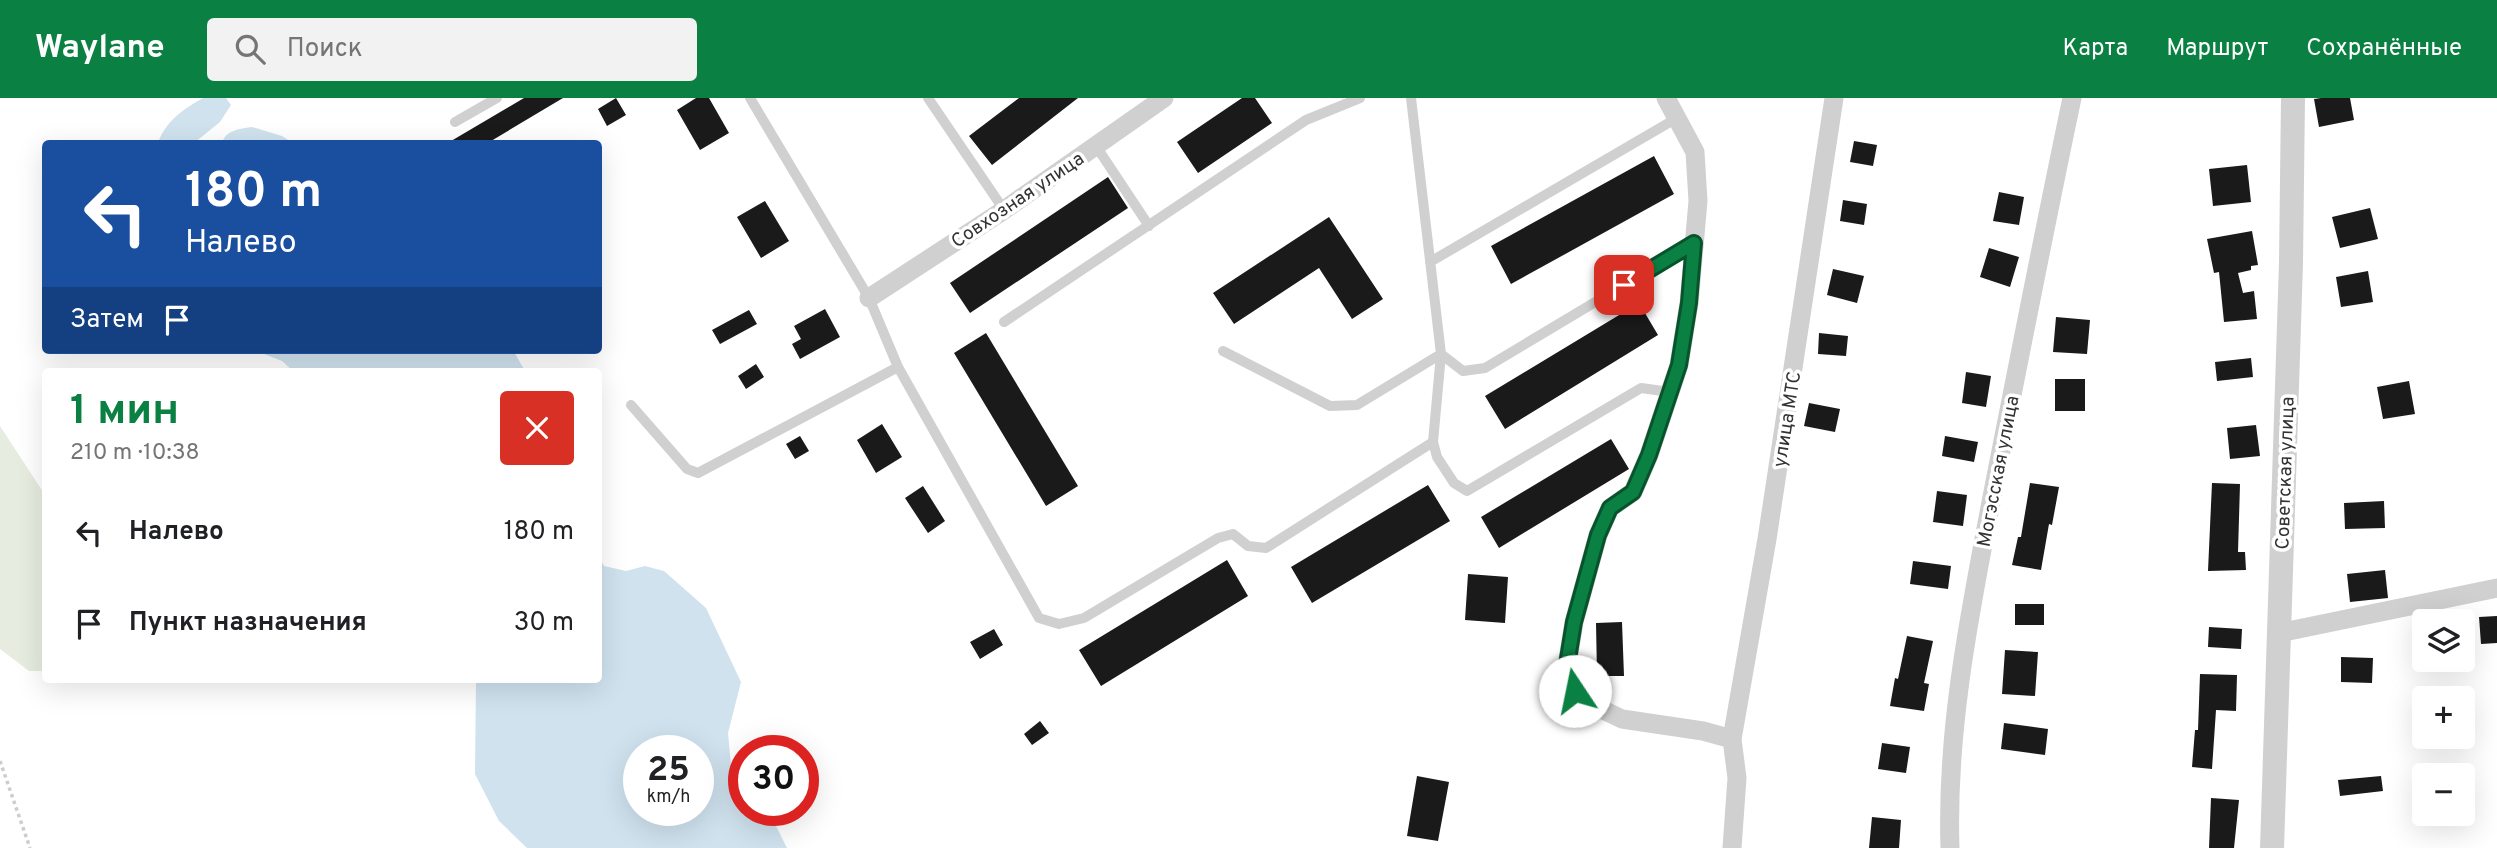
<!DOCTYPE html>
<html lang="ru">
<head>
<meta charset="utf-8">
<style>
  :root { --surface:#fff; --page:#f2f2f2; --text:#202124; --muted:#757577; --accent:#0b8043 }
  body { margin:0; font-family:Overpass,sans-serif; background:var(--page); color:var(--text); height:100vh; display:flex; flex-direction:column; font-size:26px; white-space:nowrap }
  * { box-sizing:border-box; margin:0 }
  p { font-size:23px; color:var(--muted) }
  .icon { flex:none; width:38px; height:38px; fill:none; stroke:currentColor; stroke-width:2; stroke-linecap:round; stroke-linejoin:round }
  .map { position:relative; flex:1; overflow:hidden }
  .details { position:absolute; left:42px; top:270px; width:560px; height:315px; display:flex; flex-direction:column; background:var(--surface); border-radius:7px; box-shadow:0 7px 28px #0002 }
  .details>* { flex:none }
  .hud { position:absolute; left:42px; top:42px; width:560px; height:214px; border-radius:7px; box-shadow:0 7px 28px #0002; background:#1a4fa0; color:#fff; overflow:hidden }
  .fabs { position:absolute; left:2412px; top:511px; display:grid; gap:14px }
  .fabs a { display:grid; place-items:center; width:63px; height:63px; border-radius:7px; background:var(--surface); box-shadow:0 7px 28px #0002; font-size:35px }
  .speed { position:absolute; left:623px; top:637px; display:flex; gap:14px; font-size:35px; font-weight:700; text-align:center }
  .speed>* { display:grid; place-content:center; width:91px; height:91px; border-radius:50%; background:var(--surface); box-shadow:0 7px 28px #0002; line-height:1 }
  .speed small { font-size:18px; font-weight:400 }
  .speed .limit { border:10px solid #d22; background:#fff; color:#111 }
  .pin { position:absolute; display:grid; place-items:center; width:60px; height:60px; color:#fff; margin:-30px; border-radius:14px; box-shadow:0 4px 10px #0006 }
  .me { position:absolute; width:77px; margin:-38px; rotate:349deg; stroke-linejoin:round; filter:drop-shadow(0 0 5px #0008) }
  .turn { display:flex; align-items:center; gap:24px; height:147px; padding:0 28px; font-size:32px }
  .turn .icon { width:91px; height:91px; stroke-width:2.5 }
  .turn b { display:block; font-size:49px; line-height:60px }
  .then { display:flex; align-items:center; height:66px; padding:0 28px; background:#0003; gap:14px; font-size:26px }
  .round { display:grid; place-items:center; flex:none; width:74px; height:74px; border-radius:7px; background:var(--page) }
  .summary { display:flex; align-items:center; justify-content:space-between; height:119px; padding:0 28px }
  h1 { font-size:42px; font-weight:700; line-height:52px; color:var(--accent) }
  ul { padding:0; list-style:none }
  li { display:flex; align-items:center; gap:21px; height:91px; padding:0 28px }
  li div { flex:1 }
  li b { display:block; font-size:26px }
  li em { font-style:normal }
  header { display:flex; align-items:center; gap:42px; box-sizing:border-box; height:98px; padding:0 35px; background:var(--accent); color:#fff }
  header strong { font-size:33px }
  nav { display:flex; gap:38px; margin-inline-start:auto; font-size:24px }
  .search { width:490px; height:63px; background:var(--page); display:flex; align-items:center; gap:18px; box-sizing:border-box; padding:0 24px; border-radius:7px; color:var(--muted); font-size:26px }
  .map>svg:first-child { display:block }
  .green { fill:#e6ecdf }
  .water { fill:#cfe2ee; fill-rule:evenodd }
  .building { fill:#1a1a1a }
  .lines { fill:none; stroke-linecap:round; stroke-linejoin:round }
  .path { stroke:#cdcdcd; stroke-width:3.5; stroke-dasharray:3.5 3.5; stroke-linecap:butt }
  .service { stroke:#d0d0d0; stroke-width:10 }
  .minor { stroke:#d0d0d0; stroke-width:19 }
  .tertiary { stroke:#d0d0d0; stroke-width:24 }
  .route-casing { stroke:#07532c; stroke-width:18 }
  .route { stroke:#0b8043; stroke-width:12 }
  .labels { text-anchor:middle; stroke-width:7; stroke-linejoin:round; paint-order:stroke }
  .street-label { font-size:19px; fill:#333; stroke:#fff }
</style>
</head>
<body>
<header>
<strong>Waylane</strong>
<div class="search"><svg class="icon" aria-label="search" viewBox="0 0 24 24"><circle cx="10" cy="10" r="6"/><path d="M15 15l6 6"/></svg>Поиск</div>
<nav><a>Карта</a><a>Маршрут</a><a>Сохранённые</a></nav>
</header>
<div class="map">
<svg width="2497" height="750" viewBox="0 0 2497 750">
  <rect width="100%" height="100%" fill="#fff"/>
  <!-- green -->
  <path class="green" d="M0,328L45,397V573H29L0,551Z"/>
  <!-- water -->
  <path class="water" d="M203,0H226L231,7L220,24L194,45H158C166,23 182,12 203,0Z
    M252,29L282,38L293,45H222C226,32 239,31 252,29Z
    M254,252H513L525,273H293L282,263Z
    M599,459L604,468L626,473L645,468L664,473L706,510L741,584L728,635L732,678L744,690V712H768L787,750H527L499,723L475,676L476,581H598ZM639,653H698V712H639Z"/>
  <!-- building -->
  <path class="building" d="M524,0H563L486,46H446Z
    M616,0L626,17L607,28L598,11Z
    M696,0H709L729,35L700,52L677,12Z
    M1019,0H1078L992,67L969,38Z
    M1242,0H1255L1272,25L1198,75L1177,44Z
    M2321,0H2350L2354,22L2319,29L2314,1Z
    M1854,43L1877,47L1873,68L1850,64Z
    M1654,58L1674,96L1511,186L1491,148Z
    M2247,67L2251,104L2213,108L2209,71Z
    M1108,79L1128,110L970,215L950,185Z
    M1999,94L2024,99L2019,127L1993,123Z
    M1843,102L1867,106L1864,127L1840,123Z
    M765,103L789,143L761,160L737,119Z
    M2370,110L2378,141L2340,150L2332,119Z
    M1329,119L1383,201L1352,221L1319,170L1234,226L1213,195Z
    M2252,133L2258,167L2251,168V172L2238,175L2243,195L2254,193L2257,221L2224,224L2219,174L2214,175L2207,141Z
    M1989,150L2019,159L2010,189L1980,179Z
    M1833,171L1864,178L1857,205L1827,197Z
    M2368,173L2373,204L2341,209L2336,179Z
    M1639,205L1658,237L1505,331L1485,298Z
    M825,211L840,239L800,261L792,246L801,241L794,228Z
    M749,212L757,226L720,246L712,232Z
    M2056,219L2090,222L2087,256L2053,254Z
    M986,235L1078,388L1046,408L954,255Z
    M1819,235L1848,238L1846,258L1818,256Z
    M2251,260L2253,279L2217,283L2215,264Z
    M756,266L764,279L746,291L738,278Z
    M1966,274L1991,278L1986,309L1962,305Z
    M2055,281H2085V313H2055Z
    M2409,283L2415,316L2383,321L2377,289Z
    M1809,305L1840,311L1835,334L1804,328Z
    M882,326L902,359L876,375L857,342Z
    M2256,327L2260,358L2230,361L2227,330Z
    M800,338L809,353L795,361L786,346Z
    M1945,338L1978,344L1974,364L1942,358Z
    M1611,341L1629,371L1499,450L1481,419Z
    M2030,385L2059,389L2052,427L2049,426L2041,472L2012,467L2018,439H2021Z
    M2212,385L2240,386L2238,454H2245L2246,472L2208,473Z
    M1428,387L1450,423L1312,505L1291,469Z
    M923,388L945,423L928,435L905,400Z
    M1937,393L1967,397L1963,428L1933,424Z
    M2384,403L2385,430L2345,431L2344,405Z
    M1227,462L1248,498L1101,588L1079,552Z
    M1913,463L1951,468L1948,491L1910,486Z
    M2385,472L2388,500L2350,504L2347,476Z
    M1468,476L1508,479L1505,525L1465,522Z
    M2015,506H2044V527H2015Z
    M2497,518V545L2481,546L2479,519Z
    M1622,524L1624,578H1597L1596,525Z
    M2209,529L2242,531L2241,551L2208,549Z
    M994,531L1003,547L980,561L970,544Z
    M1907,538L1933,543L1924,585L1929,586L1924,613L1890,608L1895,580L1898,581Z
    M2005,552L2038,554L2035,598L2002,596Z
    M2341,559L2373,560L2372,585L2341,584Z
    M2200,576L2237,577L2236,613L2216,612L2212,671L2192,669L2195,632H2198Z
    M1040,623L1049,635L1032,647L1024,636Z
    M2004,625L2048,631L2045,657L2001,651Z
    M1882,645L1910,649L1906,675L1878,671Z
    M1417,678L1449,684L1438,743L1407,738Z
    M2381,678L2383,693L2340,698L2338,682Z
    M2211,700L2239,702L2234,750H2209Z
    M1872,719L1901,722L1899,750H1869Z"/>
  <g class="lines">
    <!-- path -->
    <path class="path" d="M0,663L30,750"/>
    <!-- service -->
    <path class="service" d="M750,0L869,200L898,269L1039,520L1059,526L1084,520L1218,440L1233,436L1248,448L1266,450L1433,344
      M928,0L1004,112
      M1411,0L1441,256L1433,344L1437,359L1454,385L1467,393L1641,290L1670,294
      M455,24L497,0
      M1096,48L1149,128
      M1430,164L1677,20
      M1004,224L1306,22L1360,0
      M1223,253L1330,308L1357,307L1441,256L1463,273L1485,270L1694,145
      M631,307L687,371L698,375L898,269"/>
    <!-- minor -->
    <path class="minor" d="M1666,0L1695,54L1698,103L1689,205L1679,267L1649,357L1633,394L1610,410L1598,437L1574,524L1567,567L1575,593L1599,610L1622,621L1703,633L1732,641L1737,680L1732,750
      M869,200L1004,112L1164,0
      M2279,535L2497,490
      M1732,641L1767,441L1834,0
      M1950,750C1946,632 1970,514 1992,399C2018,266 2044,133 2072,0"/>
    <!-- tertiary -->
    <path class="tertiary" d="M2272,750L2291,165L2293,0"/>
  </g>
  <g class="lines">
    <defs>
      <path id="route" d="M1575,593L1567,567L1574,524L1598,437L1610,410L1633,394L1649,357L1679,267L1689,205L1694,145L1624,187"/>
    </defs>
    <!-- route casing -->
    <use href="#route" class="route-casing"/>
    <!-- route -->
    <use href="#route" class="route"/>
  </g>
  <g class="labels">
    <!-- street labels -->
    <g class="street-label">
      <text transform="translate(1017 101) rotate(-34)" y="7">Совхозная улица</text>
      <text transform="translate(1786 321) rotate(-81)" y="7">улица МТС</text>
      <text transform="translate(1997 373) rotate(-79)" y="7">Могэсская улица</text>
      <text transform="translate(2284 375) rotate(-88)" y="7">Советская улица</text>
    </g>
  </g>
</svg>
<div class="fabs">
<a><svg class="icon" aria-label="layers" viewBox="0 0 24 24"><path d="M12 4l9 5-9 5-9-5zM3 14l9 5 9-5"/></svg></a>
<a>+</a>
<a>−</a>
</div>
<div class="speed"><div>25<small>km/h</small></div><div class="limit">30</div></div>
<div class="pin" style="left:1624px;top:187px;background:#d93025"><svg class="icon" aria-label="arrive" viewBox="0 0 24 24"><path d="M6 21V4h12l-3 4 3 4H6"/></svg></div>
<svg class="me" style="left:1575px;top:593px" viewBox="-20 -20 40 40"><circle r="19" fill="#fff"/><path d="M0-13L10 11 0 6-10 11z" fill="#0b8043"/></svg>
<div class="hud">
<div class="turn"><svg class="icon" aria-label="left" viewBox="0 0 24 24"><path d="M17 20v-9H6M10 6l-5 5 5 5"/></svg><div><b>180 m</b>Налево</div></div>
<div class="then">Затем<svg class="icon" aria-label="arrive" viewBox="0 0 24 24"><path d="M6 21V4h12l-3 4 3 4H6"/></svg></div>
</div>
<section class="details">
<div class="summary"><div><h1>1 мин</h1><p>210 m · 10:38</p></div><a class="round" style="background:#d93025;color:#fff"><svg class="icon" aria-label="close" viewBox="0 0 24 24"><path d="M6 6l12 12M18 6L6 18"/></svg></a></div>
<ul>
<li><svg class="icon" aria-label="left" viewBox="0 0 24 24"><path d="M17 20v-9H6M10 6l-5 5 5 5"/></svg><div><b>Налево</b></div><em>180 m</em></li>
<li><svg class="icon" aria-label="arrive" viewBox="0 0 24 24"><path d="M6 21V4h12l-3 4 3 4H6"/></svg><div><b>Пункт назначения</b></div><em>30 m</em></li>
</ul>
</section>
</div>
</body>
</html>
